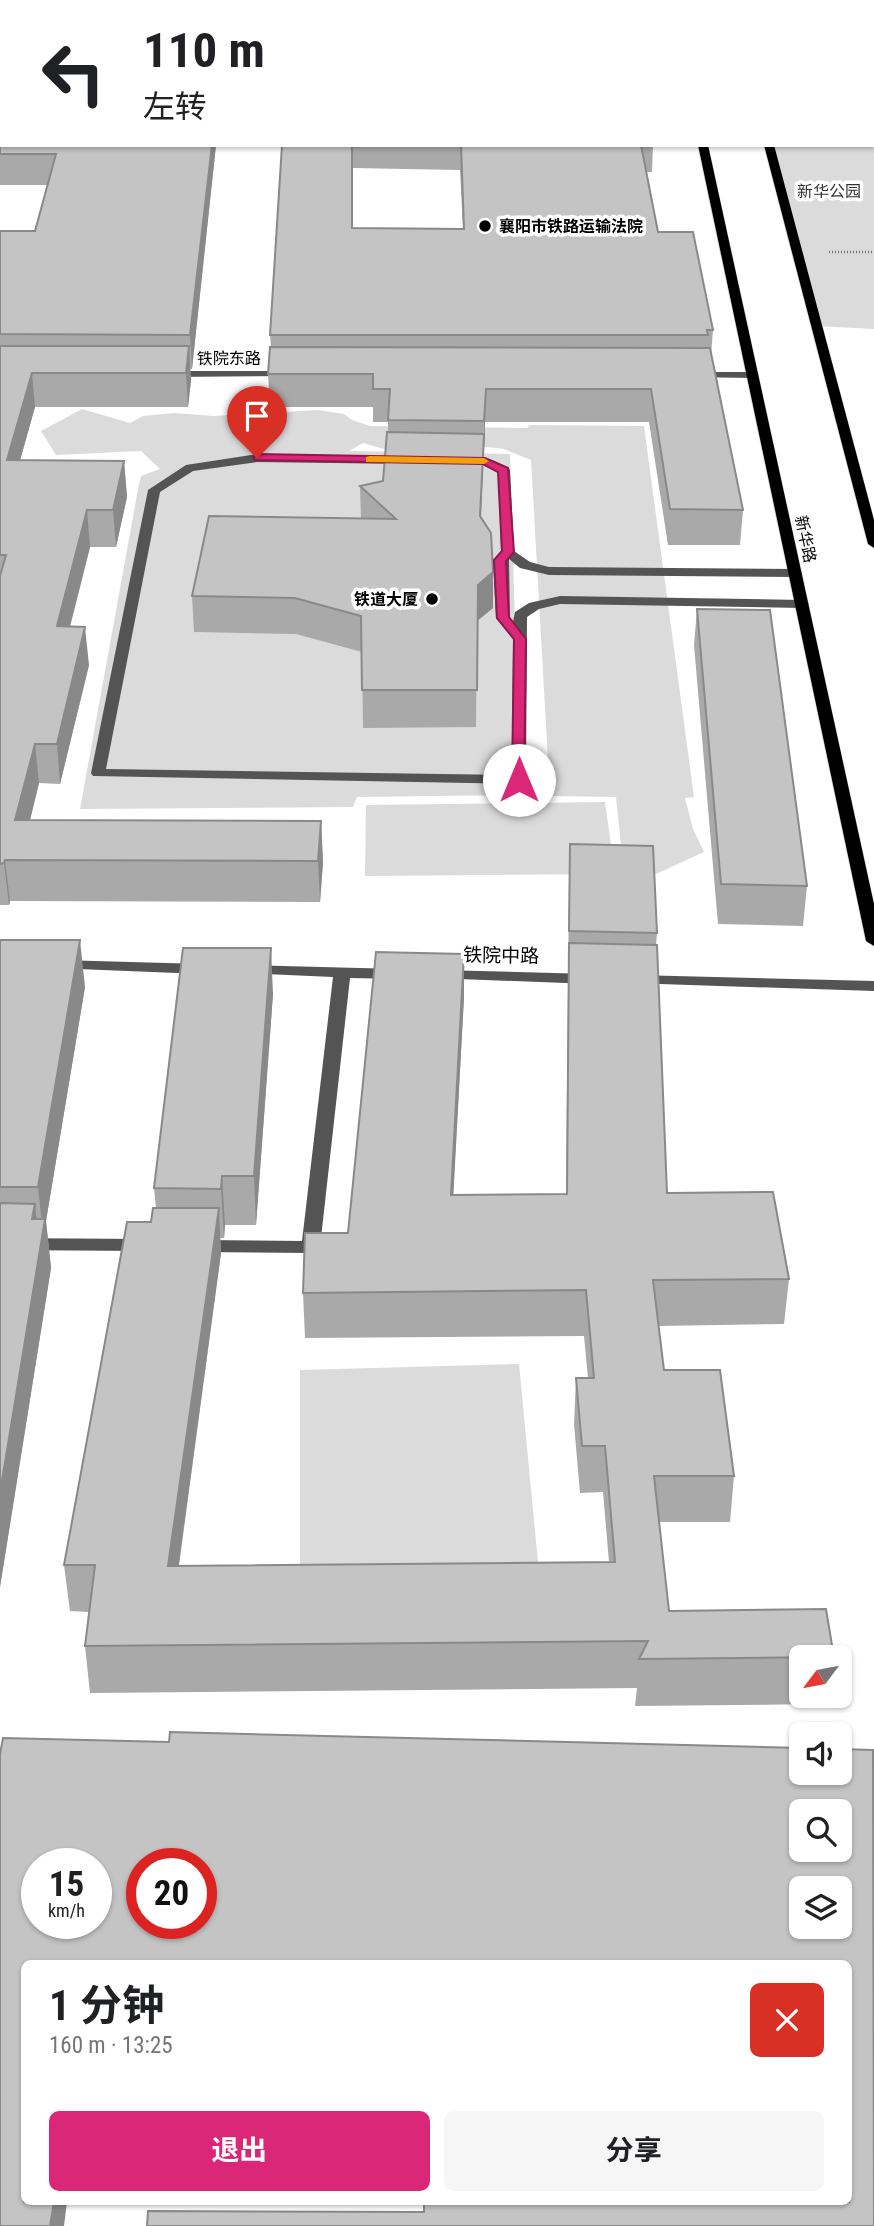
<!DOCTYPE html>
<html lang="zh">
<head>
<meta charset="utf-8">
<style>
  :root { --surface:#fff; --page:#f6f6f6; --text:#202124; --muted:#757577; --accent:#db2777 }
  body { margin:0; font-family:"Roboto Condensed","Noto Sans SC",sans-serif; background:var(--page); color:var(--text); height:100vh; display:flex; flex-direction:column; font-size:26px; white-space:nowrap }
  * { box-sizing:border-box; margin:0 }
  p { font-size:23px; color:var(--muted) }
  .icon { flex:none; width:38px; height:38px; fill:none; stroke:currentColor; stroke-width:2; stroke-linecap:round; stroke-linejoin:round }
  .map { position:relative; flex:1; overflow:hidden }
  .panel { position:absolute; left:21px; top:1960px; width:831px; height:245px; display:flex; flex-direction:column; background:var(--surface); border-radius:10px; box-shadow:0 2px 5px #0004 }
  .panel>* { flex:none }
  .hud { position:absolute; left:0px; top:0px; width:875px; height:147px; box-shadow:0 2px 5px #0004; background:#fff; color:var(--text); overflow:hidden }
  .needle { width:46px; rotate:238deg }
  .tools { position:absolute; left:789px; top:1645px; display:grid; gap:14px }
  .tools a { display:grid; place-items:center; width:63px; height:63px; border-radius:10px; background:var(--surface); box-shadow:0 2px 5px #0004; font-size:35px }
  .speed { position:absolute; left:21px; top:1848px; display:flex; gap:14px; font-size:35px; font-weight:700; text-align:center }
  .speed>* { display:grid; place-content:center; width:91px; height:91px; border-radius:50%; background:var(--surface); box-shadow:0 2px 5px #0004; line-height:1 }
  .speed small { font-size:18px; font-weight:400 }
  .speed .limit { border:10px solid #d22; background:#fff; color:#111 }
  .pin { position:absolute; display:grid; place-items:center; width:60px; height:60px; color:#fff; margin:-72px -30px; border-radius:50% 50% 50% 0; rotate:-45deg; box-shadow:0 0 7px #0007 }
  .pin .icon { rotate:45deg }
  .me { position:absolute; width:77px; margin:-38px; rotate:0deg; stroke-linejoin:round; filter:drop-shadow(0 0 5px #0008) }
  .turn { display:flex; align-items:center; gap:24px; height:147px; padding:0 28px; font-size:32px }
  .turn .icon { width:91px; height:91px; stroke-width:2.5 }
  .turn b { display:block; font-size:49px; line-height:60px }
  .round { display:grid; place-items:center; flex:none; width:74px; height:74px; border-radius:10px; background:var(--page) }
  .summary { display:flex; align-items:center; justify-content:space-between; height:119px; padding:0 28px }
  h1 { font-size:42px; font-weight:700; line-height:52px }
  .button { display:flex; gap:14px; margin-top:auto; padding:14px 28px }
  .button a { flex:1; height:80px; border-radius:10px; background:var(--accent); color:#fff; font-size:28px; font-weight:700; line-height:80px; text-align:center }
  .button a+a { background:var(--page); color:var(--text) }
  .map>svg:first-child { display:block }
  .green { fill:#dbdbdb }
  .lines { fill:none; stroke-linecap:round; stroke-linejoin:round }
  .major-casing { stroke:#dbdbdb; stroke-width:1 }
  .path { stroke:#767676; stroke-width:2.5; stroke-dasharray:1 2; stroke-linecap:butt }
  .minor { fill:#545454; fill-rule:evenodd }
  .major { fill:#000; fill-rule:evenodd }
  .wall { fill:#a9a9a9; fill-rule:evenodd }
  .shaded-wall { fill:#898989 }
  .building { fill:#c4c4c4; stroke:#898989; stroke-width:2; fill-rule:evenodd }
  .route { fill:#db2777; stroke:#8e194d; stroke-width:2 }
  .slow { fill:#f59e0b }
  .poi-dot { fill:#000; stroke:#fff; stroke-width:2.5 }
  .labels { text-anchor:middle; stroke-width:7; stroke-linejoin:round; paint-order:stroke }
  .far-park-label { font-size:16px; fill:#323232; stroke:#fff }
  .far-poi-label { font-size:16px; font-weight:bold; fill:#000; stroke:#fff; text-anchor:start }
  .far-street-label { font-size:16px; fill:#000; stroke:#fff }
  .street-label { font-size:19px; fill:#000; stroke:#fff }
</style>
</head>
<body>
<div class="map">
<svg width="874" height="2226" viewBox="0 0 874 2226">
  <rect width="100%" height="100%" fill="#fff"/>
  <!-- green -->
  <path class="green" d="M874,127V329L817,326L769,145H873Z
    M82,409L130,423L143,416L174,413L213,416L318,410L344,414L352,420L370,426L528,428L529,425L644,426L694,797L685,798L693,829L704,852L656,874L623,864L616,797L550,796L531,460L504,449L487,447L434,451L384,449L363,443L349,451L510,454L520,795L357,797L353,807L80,809L139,484L141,476L160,469L141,451L56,455L41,431Z
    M605,802L615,874L365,876L366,805Z
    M519,1364L538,1562L300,1568V1370Z"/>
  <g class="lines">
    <defs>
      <path id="major" d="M873,40H874V46H873Z
        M873,61H874V67H873Z
        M698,145H708L874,904V946L866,941Z
        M764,145H774L874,520V548L868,544Z"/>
    </defs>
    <!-- major casing -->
    <use href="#major" class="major-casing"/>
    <!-- path -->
    <path class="path" d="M829,252H874"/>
    <!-- minor -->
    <path class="minor" d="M873,30H874V36H873Z
      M290,371L296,374L294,376L168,377L162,374L168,371Z
      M693,372H752L758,375L752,378L689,377V373Z
      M257,454L407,456L413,460L407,464L257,462L193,471L160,492L106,769L512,775L513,639L496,618L493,560L501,551L498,472L483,465L456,464L454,461C469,450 497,459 510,470L514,551L530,562L549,567L795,569L802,573L795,577L549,575L520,568L509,559L510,618L513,622L515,612L529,603L560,596L802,600L809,604L802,608L560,604L539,609L527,617L526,780L519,784L93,776L91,773L148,490L186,465Z
      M59,960L202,964L210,969L202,974L53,968L51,965L53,962Z
      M248,965L398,969L406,974L398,979L350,978L320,1247L318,1251L311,1253L199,1252L192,1250L190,1246L192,1242L199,1240L302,1241L333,977L242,973L240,970L242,967Z
      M440,970L591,974L599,979L591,984L434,978L432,975L434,972Z
      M636,975L874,981V991L630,983L628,980Z
      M0,1238L146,1239L153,1241L155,1245L153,1249L146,1251L0,1250Z"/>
    <!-- major -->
    <use href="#major" class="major"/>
  </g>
  <!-- wall -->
  <path class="wall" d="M0,0H874L873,5V2H2V145H216L192,369H190L191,380L188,407H35L20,460L124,461L127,497L116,547H90L70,627L89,665L60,784L39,783L30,820L321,821L323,862L320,902L10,901L9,905H0V231H35L48,185H0Z
    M282,145H653L652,172H646L658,232L713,330L711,355L743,510L740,545H668L649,422H485L481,517L493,608L477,621L476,727L363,728L362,652L296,634L194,632L192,596L361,519L360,486L383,481L388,432V422H373V407H270L268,374L271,347L270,335ZM352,168L460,170L463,229L353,228Z
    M697,609L807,886L803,926L718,924L694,645Z
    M570,844L657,933L656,945L667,1193L789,1279L784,1324L658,1326L664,1370L734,1476L730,1522H659L669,1611L802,1657V1696H829L828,1704L635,1706L637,1688L90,1693L85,1646L89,1612L70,1611L64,1565L151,1222L156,1208L154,1188L273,994L256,1225H225L224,1238H220L221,1253L179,1566L609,1562L603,1492L580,1493L574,1424L576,1378H588L584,1336L305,1338L303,1293L348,1233L464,954V997L453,1195L566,1194L569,883Z
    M0,940L85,987L46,1221L51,1268L0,1587Z"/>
  <!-- shaded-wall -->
  <path class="shaded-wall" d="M212,145H216L192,369L190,335Z
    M189,346L191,380L188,407L186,373Z
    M32,373L35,407L10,496L7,460Z
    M486,389L484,455V421Z
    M484,434L483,468L479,551L480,516Z
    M124,461L127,497L116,547L113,510Z
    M87,510L90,547L60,665L57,626Z
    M493,572V608L477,621L478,585Z
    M85,627L89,665L60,784L57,744Z
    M35,744L39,783L20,861L15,820Z
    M321,821L323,862L320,902L318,861Z
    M5,860L10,901L9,905L4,863Z
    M80,940L85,987L46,1221L51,1268L0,1587V1493L32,1219L35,1204L40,1251L43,1234L38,1187Z
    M271,948L273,994L256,1225L254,1176Z
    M464,954V997L451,1239V1195Z
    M222,1176L225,1225L224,1238L221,1189Z
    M219,1208L221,1253L172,1613L168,1566Z
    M54,2202H67L64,2226H50Z"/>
  <!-- building -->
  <path class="building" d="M2,0H521L524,2H2Z
    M2,9V24L0,23V11Z
    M2,38V145H212L190,335L0,334V231H35L56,154H0V39Z
    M282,145H352V228L464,229L461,145H641L658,232H693L713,330H707L708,335H270Z
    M0,346H189L186,373H32L7,460L124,461L113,510H87L57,626L85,627L57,744H35L15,820L321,821L318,861L5,860L4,863L0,864V576L6,555H0Z
    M270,347L710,348L743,510L670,509L651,389H486L484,421L388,420L390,389H373V374H268Z
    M387,432L484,434L480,516L491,533L493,572L478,585L477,690H362L361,616L295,598L192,596L209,516L396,519L360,486L383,481Z
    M697,609L770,610L807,886L721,884Z
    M570,844L653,846L657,933L569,931Z
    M0,940H80L38,1187H0Z
    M569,943L657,945L667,1193L773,1192L789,1279L653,1280L664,1370H720L734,1476H654L669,1611L826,1609L834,1657L639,1659L648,1641L85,1646L95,1565H64L127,1222H151L153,1208H219L168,1566L615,1562L605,1446H582L576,1378H594L586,1290L303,1293L305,1233H348L376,952L464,954L451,1195L567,1194Z
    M183,948H271L254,1176H222L221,1189L154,1188Z
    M0,1203L35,1204L32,1219H45L0,1493Z
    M170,1732L802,1748V1773H840V1749L873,1750L874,2226H147L148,2211L424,2212V2202H849V1964H24V2202H54L50,2226H0V1754L3,1738L169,1742ZM802,1811H840V1850H802ZM37,1864H96V1923H37ZM142,1864H201V1923H142ZM802,1888H840V1927H802Z"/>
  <!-- route -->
  <path class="route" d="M257,454L485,458L508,468L514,552L506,561L509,617L526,639L524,783H514L512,780L514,639L497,618L494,560L502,551L498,472L483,464L254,460V455Z"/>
  <!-- slow -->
  <path class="slow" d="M370,456L484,458L489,461L484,464L366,462V457Z"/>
  <!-- markers -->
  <g class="poi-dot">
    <circle cx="485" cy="226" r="7"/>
    <circle cx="432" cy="599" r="7"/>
  </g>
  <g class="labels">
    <!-- far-park labels -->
    <g class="far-park-label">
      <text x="829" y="197">新华公园</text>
    </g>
    <!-- far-poi labels -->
    <g class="far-poi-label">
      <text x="499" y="232">襄阳市铁路运输法院</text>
      <text x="418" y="605" text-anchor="end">铁道大厦</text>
    </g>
    <!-- far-street labels -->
    <g class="far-street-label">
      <text x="229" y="364">铁院东路</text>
      <text transform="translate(806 539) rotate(78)" y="6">新华路</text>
    </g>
    <!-- street labels -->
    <g class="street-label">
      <text transform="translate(501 955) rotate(1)" y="7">铁院中路</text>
    </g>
  </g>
</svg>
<div class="tools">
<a><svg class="needle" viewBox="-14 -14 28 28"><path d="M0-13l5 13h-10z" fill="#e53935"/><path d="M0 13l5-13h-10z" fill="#757577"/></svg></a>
<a><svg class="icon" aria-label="sound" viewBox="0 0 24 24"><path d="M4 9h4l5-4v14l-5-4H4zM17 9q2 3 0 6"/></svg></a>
<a><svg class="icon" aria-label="search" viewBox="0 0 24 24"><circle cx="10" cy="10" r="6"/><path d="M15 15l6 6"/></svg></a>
<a><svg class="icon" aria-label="layers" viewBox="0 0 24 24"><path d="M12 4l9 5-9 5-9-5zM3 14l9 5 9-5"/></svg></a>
</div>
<div class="speed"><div>15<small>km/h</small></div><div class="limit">20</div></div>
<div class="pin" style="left:257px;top:458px;background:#d93025"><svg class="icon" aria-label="arrive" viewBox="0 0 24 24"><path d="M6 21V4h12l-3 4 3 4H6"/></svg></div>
<svg class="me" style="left:519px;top:780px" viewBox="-20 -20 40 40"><circle r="19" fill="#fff"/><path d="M0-13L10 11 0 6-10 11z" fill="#db2777"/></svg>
<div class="hud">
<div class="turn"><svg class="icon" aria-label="left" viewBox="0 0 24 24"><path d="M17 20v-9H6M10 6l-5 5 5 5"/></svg><div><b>110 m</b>左转</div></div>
</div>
<section class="panel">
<div class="summary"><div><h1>1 分钟</h1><p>160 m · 13:25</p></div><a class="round" style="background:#d93025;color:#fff"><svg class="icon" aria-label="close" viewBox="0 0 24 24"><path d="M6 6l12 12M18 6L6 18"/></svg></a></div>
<div class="button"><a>退出</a><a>分享</a></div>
</section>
</div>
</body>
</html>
